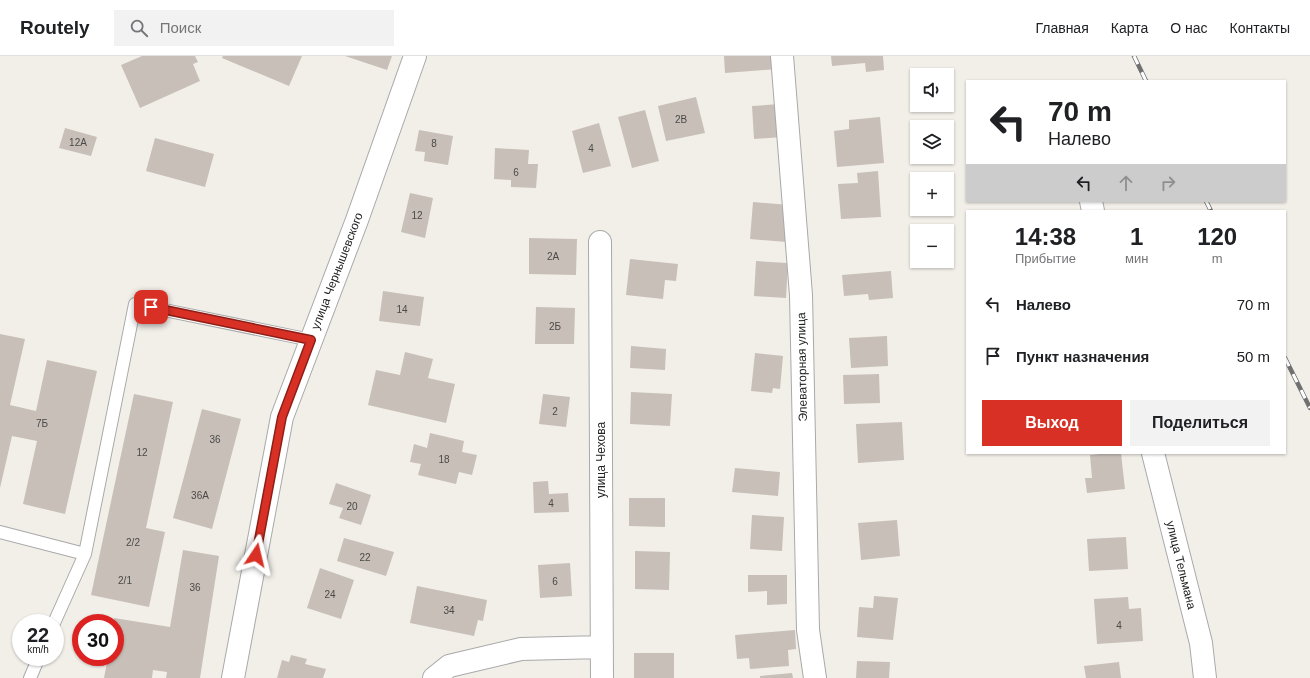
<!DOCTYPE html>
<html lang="ru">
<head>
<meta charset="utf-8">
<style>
  :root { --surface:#fff; --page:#f2f2f2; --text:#202124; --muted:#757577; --line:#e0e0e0; --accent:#d93025 }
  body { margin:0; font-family:Helvetica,sans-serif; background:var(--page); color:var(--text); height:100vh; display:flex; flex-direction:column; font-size:15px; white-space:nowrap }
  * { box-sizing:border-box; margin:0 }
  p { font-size:13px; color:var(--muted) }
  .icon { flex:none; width:22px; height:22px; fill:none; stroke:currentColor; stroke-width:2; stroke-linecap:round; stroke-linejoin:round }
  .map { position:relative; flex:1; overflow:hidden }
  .side { position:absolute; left:966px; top:154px; width:320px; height:244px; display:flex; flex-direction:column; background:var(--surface); border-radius:0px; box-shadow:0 1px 3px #0004 }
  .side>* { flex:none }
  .banner { position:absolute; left:966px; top:24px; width:320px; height:122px; border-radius:0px; box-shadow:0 1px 3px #0004; background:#fff; color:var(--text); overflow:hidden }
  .fabs { position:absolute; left:910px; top:12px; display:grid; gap:8px }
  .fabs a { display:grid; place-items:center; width:44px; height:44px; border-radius:0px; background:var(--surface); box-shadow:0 1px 3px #0004; font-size:20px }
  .speed { position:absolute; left:12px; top:558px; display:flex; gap:8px; font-size:20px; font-weight:700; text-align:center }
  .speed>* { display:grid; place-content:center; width:52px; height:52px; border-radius:50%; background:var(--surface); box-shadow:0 1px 3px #0004; line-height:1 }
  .speed small { font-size:10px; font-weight:400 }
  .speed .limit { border:6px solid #d22; background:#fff; color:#111 }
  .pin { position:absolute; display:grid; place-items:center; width:34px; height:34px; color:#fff; margin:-17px; border-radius:8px; box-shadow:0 2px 6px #0006 }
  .me { position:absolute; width:44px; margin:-22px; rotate:10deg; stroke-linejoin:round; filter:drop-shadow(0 0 3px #0008) }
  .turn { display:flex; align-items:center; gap:14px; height:84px; padding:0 16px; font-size:18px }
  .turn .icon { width:52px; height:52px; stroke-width:2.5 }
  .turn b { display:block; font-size:28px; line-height:34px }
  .lanes { display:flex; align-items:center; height:38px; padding:0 16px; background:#0003; justify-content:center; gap:20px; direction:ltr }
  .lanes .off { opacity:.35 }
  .eta { display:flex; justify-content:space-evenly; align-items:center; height:68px; text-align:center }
  .eta b { font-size:24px; font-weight:600; line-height:28px }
  .button { display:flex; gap:8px; margin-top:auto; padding:8px 16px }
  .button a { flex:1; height:46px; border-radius:0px; background:var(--accent); color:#fff; font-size:16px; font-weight:600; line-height:46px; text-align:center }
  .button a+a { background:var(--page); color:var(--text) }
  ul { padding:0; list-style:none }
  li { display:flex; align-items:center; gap:12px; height:52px; padding:0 16px }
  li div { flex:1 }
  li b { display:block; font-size:15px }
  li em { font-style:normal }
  header { display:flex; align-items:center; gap:24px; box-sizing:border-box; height:56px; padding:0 20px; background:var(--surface); border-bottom:1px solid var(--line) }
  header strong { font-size:19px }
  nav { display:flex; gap:22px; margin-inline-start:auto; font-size:14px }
  .search { width:280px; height:36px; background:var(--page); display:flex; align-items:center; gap:10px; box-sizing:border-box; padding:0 14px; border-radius:0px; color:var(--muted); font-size:15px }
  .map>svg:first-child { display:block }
  .building { fill:#c7bfb8 }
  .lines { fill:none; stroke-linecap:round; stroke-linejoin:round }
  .lane-casing { stroke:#a9a9a9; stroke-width:14 }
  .street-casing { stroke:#a9a9a9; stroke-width:24 }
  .lane { stroke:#fff; stroke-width:12 }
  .street { stroke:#fff; stroke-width:22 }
  .rail-casing { stroke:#707070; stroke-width:4.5 }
  .rail { stroke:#fff; stroke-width:3; stroke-dasharray:9; stroke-linecap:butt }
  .route-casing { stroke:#8d1f18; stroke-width:10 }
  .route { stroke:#d93025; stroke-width:7 }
  .labels { text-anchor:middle; stroke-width:4; stroke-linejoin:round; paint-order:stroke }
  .number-label { font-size:10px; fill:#4b4948 }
  .street-label { font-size:12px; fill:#222; stroke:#fff }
</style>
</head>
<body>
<header>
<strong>Routely</strong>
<div class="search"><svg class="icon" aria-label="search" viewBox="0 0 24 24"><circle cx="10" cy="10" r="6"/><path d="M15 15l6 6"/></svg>Поиск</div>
<nav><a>Главная</a><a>Карта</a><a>О нас</a><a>Контакты</a></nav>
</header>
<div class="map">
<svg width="1310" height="622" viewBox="0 0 1310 622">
  <rect width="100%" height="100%" fill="#f2efe9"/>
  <!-- building -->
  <path class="building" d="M142,0H195L198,6L193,8L200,25L140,52L121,9Z
    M223,0H302L289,30L222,2Z
    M345,0H392L387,14Z
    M724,0H776L777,13L725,17Z
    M831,0H883L884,14L866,16L865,7L832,10Z
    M696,41L705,77L666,85L658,50Z
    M780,48L782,81L754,83L752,50Z
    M645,54L659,105L632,112L618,61Z
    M880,61L884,107L837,111L834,75L849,73V64Z
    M599,67L611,110L583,117L572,75Z
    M65,72L97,81L91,100L59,92Z
    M419,74L453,80L448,109L424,105L425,96L415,95Z
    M155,82L214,98L205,131L146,115Z
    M495,92L529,94L528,108H538L536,132L511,131V124L494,123Z
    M878,115L881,161L841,163L838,128L858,127L857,117Z
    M410,137L433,142L425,182L401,176Z
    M753,146L790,149L787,186L750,183Z
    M529,182L577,183L576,219L529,218Z
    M630,203L678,208L676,225L665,224L663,243L626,239Z
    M756,205L788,207L786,242L754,240Z
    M891,215L893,242L869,244L868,238L844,240L842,219Z
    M383,235L424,241L420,270L379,265Z
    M536,251L575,252L574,288H535Z
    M0,278L25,283L10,349L36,355L47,304L97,315L65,458L23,448L37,385L12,380L0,432Z
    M887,280L888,310L851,312L849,282Z
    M631,290L666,293L665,314L630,312Z
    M405,296L433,303L428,322L455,328L446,367L368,349L376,314L400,319Z
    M755,297L783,300L780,333L773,332L772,337L751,335Z
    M879,318L880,347L844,348L843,319Z
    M631,336L672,338L670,370L630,368Z
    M134,338L173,346L146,472L165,476L149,551L91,539Z
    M543,338L570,341L566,371L539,368Z
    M202,353L241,363L212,473L173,462Z
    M902,366L904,404L858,407L856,368Z
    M430,377L464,385L462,396L477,399L472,419L459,416L456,428L418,419L421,408L410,406L414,388L427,392Z
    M1109,397H1121L1125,433L1087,437L1085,422H1092L1090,399Z
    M735,412L780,416L778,440L732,436Z
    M548,425L549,438L568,437L569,456L534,457L533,426Z
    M336,427L371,439L361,469L339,462L343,452L329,448Z
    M629,442H665V471L629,470Z
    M752,459L784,461L782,495L750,493Z
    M897,464L900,500L861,504L858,467Z
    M1126,481L1128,513L1089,515L1087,483Z
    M344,482L394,496L386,520L337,505Z
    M183,494L219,500L200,622H166L167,616L153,614L152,622H104L108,601H115L114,562L170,571Z
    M635,495L670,496L669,534L635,533Z
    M570,507L572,540L540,542L538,509Z
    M320,512L354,524L341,563L307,552Z
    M748,519H787V548L767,549V535L748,536Z
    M417,530L487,544L483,565L478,564L474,580L410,567Z
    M874,540L898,542L893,584L857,581L859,551L873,552Z
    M1128,541L1129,553L1141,552L1143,585L1097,588L1094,543Z
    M795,574L796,593L788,594L789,610L750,613L749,602L737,603L735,579Z
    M634,597H674V622H634Z
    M291,599L307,603L305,608L326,613L323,622H277L282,604L289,606Z
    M857,605L890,606L889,622H856Z
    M1119,606L1121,622H1086L1084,610Z
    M792,617L793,622H760V620Z"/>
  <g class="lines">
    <defs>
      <path id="lane" d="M0,476L85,498
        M54,567L85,498L135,248L311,284
        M30,622L39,601"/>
      <path id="street" d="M782,0L801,239L808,574L815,622
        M1091,145L1093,155
        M600,186L602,622
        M1153,397L1201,587L1205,622
        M233,622L282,361L357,164L415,0
        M434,622L449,610L521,593L602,591"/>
    </defs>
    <!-- lane casing -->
    <use href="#lane" class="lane-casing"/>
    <!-- street casing -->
    <use href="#street" class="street-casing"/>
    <!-- lane -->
    <use href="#lane" class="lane"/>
    <!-- street -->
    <use href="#street" class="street"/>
    <defs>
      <path id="rail" d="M1134,0L1146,25
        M1206,145L1211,155
        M1285,302L1310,352"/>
    </defs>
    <!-- rail casing -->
    <use href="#rail" class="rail-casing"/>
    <!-- rail -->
    <use href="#rail" class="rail"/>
  </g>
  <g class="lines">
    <defs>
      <path id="route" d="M151,251L311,284L282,361L256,499"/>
    </defs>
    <!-- route casing -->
    <use href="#route" class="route-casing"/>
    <!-- route -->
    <use href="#route" class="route"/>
  </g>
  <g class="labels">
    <!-- number labels -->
    <g class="number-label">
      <text x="681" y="67">2В</text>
      <text x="78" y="90">12А</text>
      <text x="434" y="91">8</text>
      <text x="591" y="96">4</text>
      <text x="516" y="120">6</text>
      <text x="417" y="163">12</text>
      <text x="553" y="204">2А</text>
      <text x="402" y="257">14</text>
      <text x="555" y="274">2Б</text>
      <text x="555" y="359">2</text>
      <text x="42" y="371">7Б</text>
      <text x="215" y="387">36</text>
      <text x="142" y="400">12</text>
      <text x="444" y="407">18</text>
      <text x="200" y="443">36А</text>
      <text x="551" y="451">4</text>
      <text x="352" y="454">20</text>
      <text x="133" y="490">2/2</text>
      <text x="365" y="505">22</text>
      <text x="125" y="528">2/1</text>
      <text x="555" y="529">6</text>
      <text x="195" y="535">36</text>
      <text x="330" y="542">24</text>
      <text x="449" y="558">34</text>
      <text x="1119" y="573">4</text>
    </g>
    <!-- street labels -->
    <g class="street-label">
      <text transform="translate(337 215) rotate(-69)" y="4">улица Чернышевского</text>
      <text transform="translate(802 311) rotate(-91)" y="4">Элеваторная улица</text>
      <text transform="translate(601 404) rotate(-90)" y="4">улица Чехова</text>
      <text transform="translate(1181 509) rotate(76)" y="4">улица Тельмана</text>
    </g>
  </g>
</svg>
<div class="fabs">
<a><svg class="icon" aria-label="sound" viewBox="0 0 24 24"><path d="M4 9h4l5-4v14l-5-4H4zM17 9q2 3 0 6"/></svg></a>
<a><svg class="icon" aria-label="layers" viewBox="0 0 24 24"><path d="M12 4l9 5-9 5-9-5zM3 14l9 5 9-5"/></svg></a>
<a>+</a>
<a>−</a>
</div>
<div class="speed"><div>22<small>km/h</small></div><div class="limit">30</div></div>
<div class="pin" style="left:151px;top:251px;background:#d93025"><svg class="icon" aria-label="arrive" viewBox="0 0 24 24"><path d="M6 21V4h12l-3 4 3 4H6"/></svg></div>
<svg class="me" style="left:256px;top:499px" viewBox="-20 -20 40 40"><path d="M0-17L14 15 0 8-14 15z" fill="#d93025" stroke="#fff" stroke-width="4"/></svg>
<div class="banner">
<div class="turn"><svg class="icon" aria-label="left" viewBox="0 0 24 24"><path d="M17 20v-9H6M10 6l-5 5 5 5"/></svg><div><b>70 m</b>Налево</div></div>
<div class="lanes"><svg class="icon" aria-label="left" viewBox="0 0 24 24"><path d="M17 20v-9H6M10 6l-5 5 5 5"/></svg><svg class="icon off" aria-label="ahead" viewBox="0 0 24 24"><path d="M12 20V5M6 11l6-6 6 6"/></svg><svg class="icon off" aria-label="right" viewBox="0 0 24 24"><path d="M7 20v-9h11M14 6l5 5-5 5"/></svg></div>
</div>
<section class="side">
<div class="eta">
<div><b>14:38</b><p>Прибытие</p></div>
<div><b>1</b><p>мин</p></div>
<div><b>120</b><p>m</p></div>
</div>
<ul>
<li><svg class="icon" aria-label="left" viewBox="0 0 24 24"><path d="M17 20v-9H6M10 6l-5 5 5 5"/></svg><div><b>Налево</b></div><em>70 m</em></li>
<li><svg class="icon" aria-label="arrive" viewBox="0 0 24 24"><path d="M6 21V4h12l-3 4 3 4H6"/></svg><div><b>Пункт назначения</b></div><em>50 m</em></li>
</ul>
<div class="button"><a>Выход</a><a>Поделиться</a></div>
</section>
</div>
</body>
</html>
